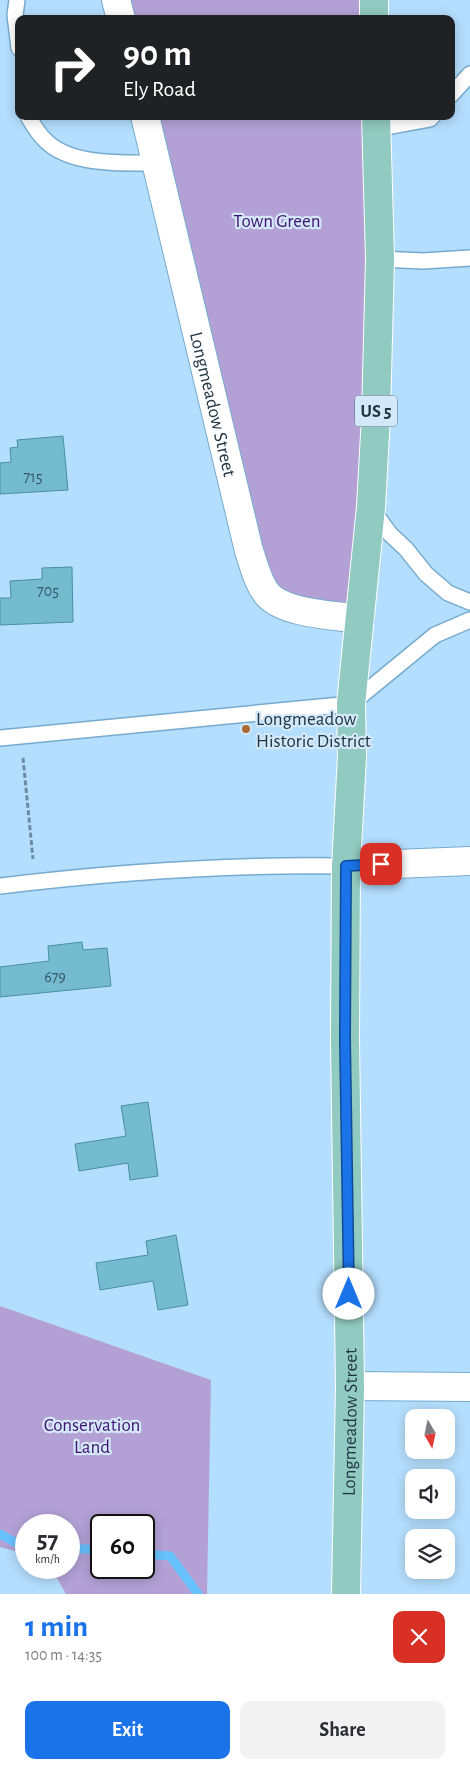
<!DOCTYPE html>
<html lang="en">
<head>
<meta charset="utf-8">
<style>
  :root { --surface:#fff; --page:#f2f2f3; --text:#2b2b33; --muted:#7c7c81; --accent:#1a73e8 }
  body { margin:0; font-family:"Alegreya Sans",sans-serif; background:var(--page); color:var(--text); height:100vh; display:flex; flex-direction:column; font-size:19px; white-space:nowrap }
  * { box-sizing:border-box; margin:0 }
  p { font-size:16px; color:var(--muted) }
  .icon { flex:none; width:28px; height:28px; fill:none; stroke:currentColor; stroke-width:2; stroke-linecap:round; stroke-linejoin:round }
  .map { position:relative; height:1594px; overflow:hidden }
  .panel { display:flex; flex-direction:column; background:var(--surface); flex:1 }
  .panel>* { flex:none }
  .guide { position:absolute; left:15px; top:15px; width:440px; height:105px; border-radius:10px; box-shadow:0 2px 12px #0003; background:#202124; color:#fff; overflow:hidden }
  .needle { width:32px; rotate:171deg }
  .tools { position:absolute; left:405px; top:1409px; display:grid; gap:10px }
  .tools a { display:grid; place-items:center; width:50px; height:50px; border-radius:10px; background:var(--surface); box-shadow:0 2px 12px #0003; font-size:25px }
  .speed { position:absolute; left:15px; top:1514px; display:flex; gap:10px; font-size:25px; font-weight:700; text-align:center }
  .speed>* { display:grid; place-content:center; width:65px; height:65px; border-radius:50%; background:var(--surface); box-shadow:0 2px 12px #0003; line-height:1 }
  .speed small { font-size:12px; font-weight:400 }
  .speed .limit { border:2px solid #111; border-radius:8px; background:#fff; color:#111 }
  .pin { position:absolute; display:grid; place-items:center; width:42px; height:42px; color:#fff; margin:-21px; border-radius:10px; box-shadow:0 2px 8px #0006 }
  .me { position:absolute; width:55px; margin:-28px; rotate:0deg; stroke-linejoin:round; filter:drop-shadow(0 0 4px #0008) }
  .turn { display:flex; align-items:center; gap:18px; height:105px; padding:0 25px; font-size:22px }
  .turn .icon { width:65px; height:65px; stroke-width:2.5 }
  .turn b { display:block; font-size:35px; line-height:42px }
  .round { display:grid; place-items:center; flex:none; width:52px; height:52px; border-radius:10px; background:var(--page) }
  .headline { display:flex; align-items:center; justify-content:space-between; height:85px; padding:0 25px }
  h1 { font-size:30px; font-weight:600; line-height:38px; color:var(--accent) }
  .cta { display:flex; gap:10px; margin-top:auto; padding:10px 25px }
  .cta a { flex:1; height:58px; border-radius:10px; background:var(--accent); color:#fff; font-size:20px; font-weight:600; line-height:58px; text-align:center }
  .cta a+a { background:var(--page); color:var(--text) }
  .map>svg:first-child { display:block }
  .green { fill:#b3a1d6; fill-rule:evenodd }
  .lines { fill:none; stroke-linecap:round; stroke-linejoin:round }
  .stream { stroke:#68c2fe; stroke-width:9 }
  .building { fill:#75bbd0; stroke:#498fa4 }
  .service-casing { stroke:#76aacf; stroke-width:18 }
  .minor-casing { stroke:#76aacf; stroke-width:30 }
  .primary-casing { stroke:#fff; stroke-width:30 }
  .path { stroke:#6c8ba2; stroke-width:3; stroke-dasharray:5 2.5; stroke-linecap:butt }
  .service { stroke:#fff; stroke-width:15 }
  .minor { stroke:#fff; stroke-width:28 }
  .primary { stroke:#91cac0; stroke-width:28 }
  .route-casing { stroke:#114b97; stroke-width:12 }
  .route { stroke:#1a73e8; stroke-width:9 }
  .poi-dot { fill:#aa6b33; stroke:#d3e8f8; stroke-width:2 }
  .labels { text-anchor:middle; stroke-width:4.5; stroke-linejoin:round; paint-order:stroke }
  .number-label { font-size:16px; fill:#365768 }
  .shield { fill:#d3e8f8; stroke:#566b7b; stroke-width:1 }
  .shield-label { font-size:18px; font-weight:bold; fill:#213645 }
  .park-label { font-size:19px; fill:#421173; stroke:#d3e8f8 }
  .street-label { font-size:19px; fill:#213645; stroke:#d3e8f8 }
  .poi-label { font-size:19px; fill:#213645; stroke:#d3e8f8; text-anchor:start }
</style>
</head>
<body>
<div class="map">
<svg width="470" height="1594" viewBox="0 0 470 1594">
  <rect width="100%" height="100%" fill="#b4defd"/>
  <!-- green -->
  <path class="green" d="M116,0H374V19H121Z
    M145,116H376L360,619L268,595Z
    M0,1306L211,1380L207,1594H66L51,1568H69V1525H26V1554L0,1547ZM101,1525H144V1568H101Z"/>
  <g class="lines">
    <!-- stream -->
    <path class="stream" d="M0,1534L18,1544H26
      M69,1548L101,1550
      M144,1554L170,1556L198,1594"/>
  </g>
  <!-- building -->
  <path class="building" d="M63,436L68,490L0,494V463L11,462L10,448L18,447L17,440Z
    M72,567L73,622L0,625V598H11L10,581L42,579V568Z
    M82,942L83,950L107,948L111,986L0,997V967L49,961L48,946Z
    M148,1102L158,1176L130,1180L128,1163L79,1171L75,1144L126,1136L121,1106Z
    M176,1235L188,1305L158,1310L153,1281L100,1290L96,1263L148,1255L146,1241Z"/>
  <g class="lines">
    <defs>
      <path id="service" d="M17,0L15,15L19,48
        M451,95L470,74
        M28,116C33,125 38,134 46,141C71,166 124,163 157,163
        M376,129L430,119L433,116
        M380,259L423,261L470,258
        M371,508L390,534L406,549L426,574L448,593L470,602
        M0,738L351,704L435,635L470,620
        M0,886C115,872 230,864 346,866"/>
      <g id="minor">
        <path d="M116,0L121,19"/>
        <path id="s1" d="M145,116L249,551C254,565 257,581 267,594C284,614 334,615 360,619"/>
        <path d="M346,866L470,861"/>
        <path d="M350,1386L470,1387"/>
      </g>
      <g id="primary">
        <path d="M374,0V19"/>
        <path id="s2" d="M346,1594L350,1386L345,1039L346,866L352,757L351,704L371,507L376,415L380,259L376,116"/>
      </g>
    </defs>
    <!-- service casing -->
    <use href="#service" class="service-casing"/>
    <!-- minor casing -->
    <use href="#minor" class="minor-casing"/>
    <!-- primary casing -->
    <use href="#primary" class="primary-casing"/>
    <!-- path -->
    <path class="path" d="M23,758L33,859"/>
    <!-- service -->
    <use href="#service" class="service"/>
    <!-- minor -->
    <use href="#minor" class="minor"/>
    <!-- primary -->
    <use href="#primary" class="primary"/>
  </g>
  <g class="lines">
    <defs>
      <path id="route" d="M349,1294L345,1039L346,866L381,864"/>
    </defs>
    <!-- route casing -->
    <use href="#route" class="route-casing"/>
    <!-- route -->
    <use href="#route" class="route"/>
  </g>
  <!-- markers -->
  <circle class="poi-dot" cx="246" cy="729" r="5"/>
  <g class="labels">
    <!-- number labels -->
    <g class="number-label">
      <text x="33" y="482">715</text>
      <text x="48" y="596">705</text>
      <text x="55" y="982">679</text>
    </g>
    <!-- shield labels -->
    <rect class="shield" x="355" y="395.5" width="42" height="31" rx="4"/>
    <g class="shield-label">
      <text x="376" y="417">US 5</text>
    </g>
    <!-- park labels -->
    <g class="park-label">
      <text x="277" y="227">Town Green</text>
      <text x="92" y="1431">Conservation<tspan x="92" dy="22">Land</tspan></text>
    </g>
    <!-- street labels -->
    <g class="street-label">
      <text dy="7" stroke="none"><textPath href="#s1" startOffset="296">Longmeadow Street</textPath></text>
      <text dy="7" stroke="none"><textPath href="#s2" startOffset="172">Longmeadow Street</textPath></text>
    </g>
    <!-- poi labels -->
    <g class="poi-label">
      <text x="256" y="725">Longmeadow<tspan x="256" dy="22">Historic District</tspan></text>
    </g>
  </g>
</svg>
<div class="tools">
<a><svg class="needle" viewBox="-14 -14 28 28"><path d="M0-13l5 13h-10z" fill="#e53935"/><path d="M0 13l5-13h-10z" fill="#7c7c81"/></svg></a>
<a><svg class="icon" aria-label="sound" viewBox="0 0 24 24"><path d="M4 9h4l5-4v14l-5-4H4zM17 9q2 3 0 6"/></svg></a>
<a><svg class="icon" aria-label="layers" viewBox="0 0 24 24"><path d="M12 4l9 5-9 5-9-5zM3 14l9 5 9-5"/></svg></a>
</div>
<div class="speed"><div>57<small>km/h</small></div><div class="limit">60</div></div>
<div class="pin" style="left:381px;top:864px;background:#d93025"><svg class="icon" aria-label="arrive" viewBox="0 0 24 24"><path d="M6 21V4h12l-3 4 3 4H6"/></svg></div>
<svg class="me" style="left:349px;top:1294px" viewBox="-20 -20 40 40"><circle r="19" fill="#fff"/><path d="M0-13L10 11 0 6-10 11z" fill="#1a73e8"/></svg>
<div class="guide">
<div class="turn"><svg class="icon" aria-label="right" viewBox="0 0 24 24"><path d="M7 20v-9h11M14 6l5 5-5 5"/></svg><div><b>90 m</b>Ely Road</div></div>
</div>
</div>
<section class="panel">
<div class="headline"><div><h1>1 min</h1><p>100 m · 14:35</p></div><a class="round" style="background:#d93025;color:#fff"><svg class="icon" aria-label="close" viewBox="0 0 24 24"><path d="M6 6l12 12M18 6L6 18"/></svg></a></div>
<div class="cta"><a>Exit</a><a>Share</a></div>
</section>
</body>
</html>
